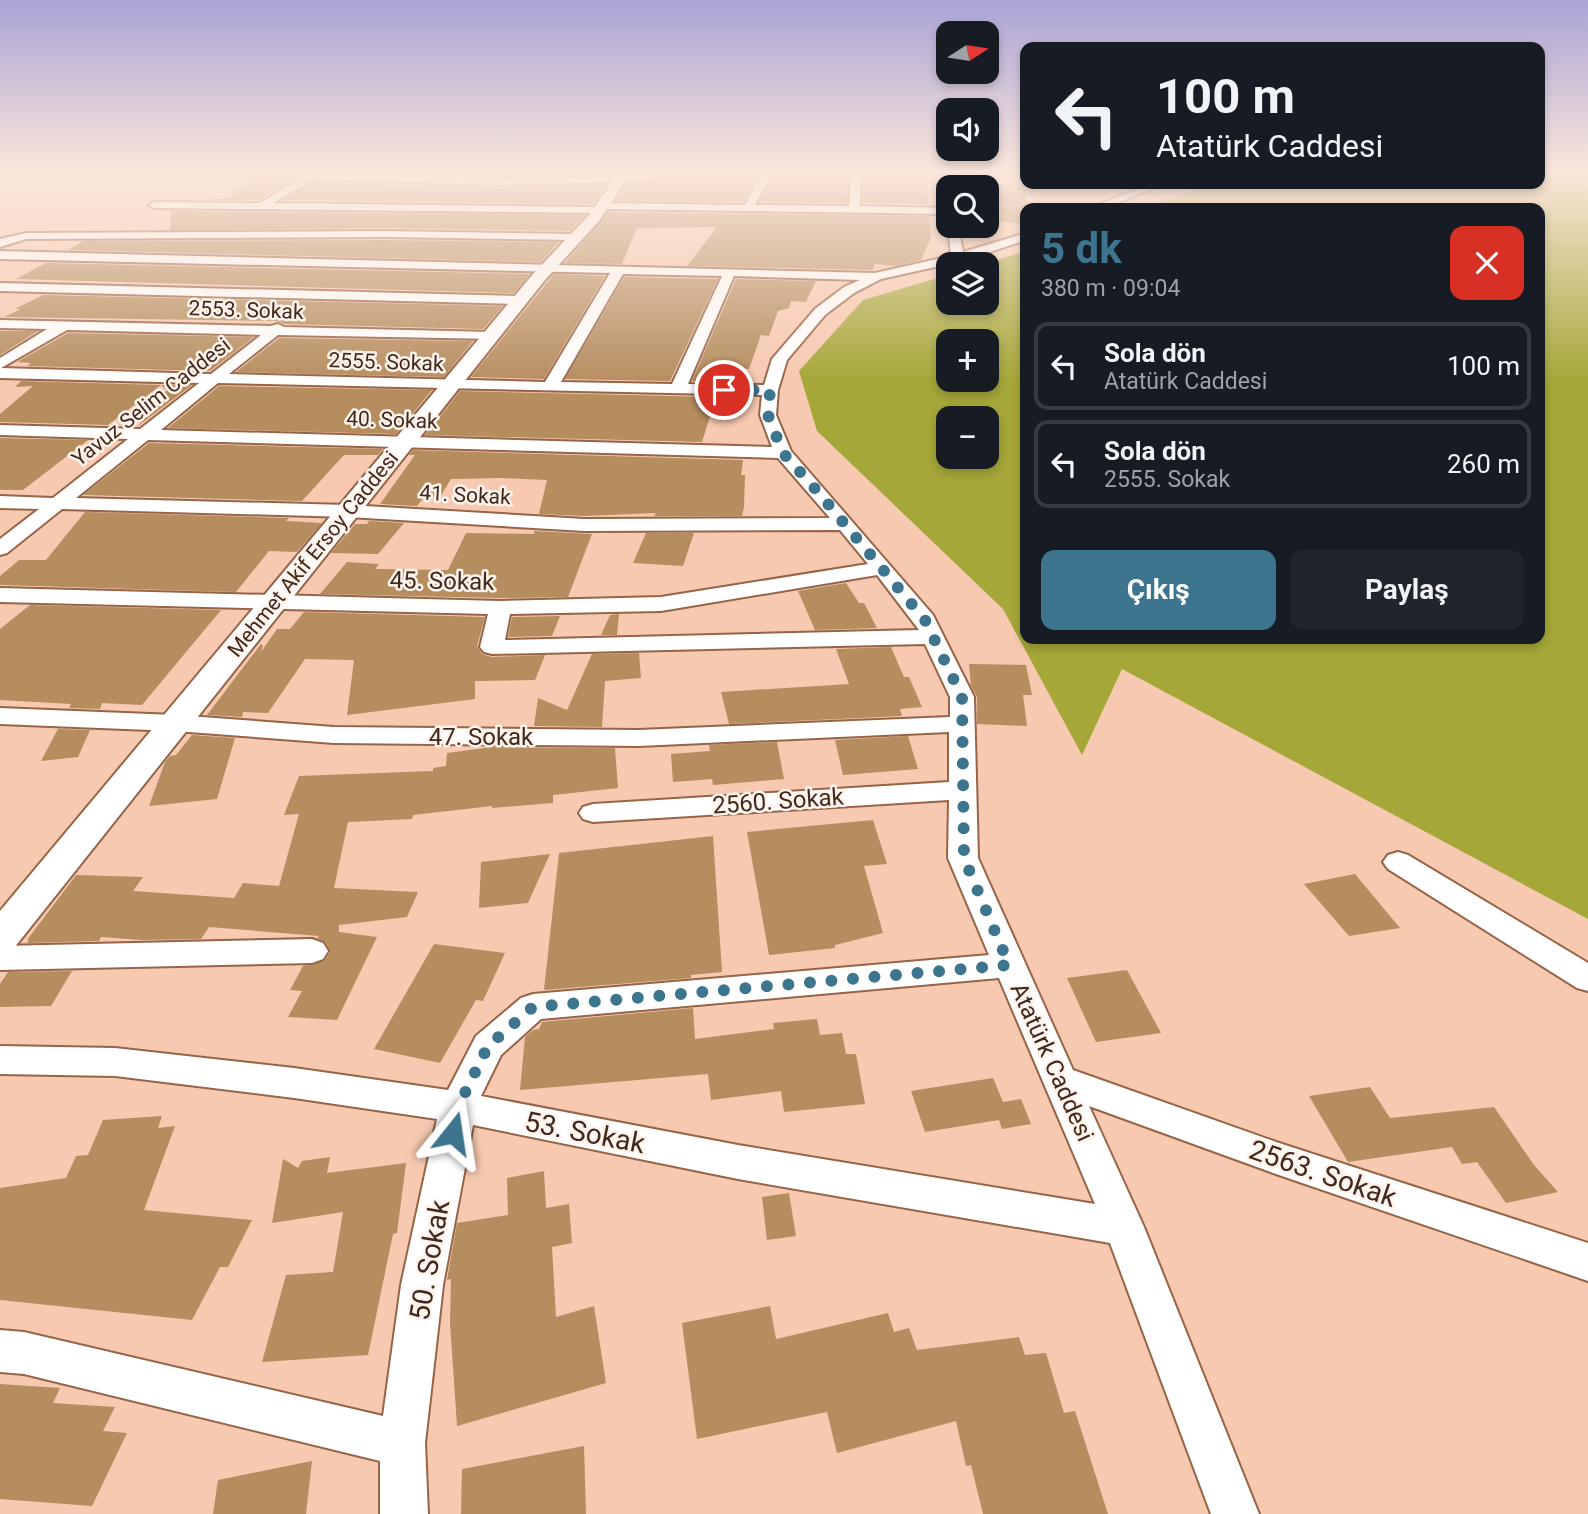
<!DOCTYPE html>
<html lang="tr">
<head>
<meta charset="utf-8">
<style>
  :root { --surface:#171b24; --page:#20242c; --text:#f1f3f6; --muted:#9ea1a6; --line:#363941; --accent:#3d758f }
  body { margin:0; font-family:Roboto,sans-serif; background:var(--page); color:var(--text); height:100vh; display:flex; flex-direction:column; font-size:26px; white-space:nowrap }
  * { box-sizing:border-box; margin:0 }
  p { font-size:23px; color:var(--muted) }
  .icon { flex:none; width:38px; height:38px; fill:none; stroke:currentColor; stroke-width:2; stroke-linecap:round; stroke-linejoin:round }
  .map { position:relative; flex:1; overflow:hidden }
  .details { position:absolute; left:1020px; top:203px; width:525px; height:441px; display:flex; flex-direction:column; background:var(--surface); border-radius:14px; box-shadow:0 4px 10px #0003 }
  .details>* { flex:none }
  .guide { position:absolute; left:1020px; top:42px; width:525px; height:147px; border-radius:14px; box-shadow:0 4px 10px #0003; background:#171b24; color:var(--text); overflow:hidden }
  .needle { width:46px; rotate:78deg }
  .tools { position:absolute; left:936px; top:21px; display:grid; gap:14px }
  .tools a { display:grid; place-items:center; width:63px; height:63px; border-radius:14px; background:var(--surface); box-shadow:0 4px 10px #0003; font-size:35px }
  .pin { position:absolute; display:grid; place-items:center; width:60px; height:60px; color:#fff; margin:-30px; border:4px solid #fff; border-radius:50%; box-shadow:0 2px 7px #0007 }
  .me { position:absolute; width:77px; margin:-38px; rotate:15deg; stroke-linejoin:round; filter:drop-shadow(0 0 5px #0008) }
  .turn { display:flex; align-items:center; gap:24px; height:147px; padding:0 21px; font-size:32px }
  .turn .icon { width:91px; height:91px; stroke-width:2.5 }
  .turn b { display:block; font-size:49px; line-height:60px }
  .round { display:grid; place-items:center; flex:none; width:74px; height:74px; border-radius:14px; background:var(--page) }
  .headline { display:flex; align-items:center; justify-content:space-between; height:119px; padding:0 21px }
  h1 { font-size:42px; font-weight:700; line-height:52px; color:var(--accent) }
  .cta { display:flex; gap:14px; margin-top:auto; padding:14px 21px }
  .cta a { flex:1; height:80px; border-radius:14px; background:var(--accent); color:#fff; font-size:28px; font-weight:700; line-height:80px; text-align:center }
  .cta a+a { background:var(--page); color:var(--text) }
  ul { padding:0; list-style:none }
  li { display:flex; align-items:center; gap:21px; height:88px; margin:0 14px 10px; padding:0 7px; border:4px solid var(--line); border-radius:14px }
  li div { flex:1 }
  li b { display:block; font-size:26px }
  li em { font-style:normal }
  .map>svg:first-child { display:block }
  .forest { fill:#a5a738; fill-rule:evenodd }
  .building { fill:#b58d5f }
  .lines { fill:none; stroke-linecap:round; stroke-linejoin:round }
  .minor-casing { stroke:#966447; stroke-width:4 }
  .tertiary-casing { stroke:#966447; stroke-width:4 }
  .minor { fill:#fff; fill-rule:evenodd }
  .tertiary { fill:#fff; fill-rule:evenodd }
  .route { stroke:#3d758f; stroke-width:12; stroke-dasharray:0 21.6 }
  .labels { text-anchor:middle; stroke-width:5; stroke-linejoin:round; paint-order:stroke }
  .far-street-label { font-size:21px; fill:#402a1e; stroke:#fff3ec }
  .street-label { font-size:24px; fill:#402a1e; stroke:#fff3ec }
  .near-street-label { font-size:28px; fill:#402a1e; stroke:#fff3ec }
</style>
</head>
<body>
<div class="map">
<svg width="1588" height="1514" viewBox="0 0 1588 1514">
  <rect width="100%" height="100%" fill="#f7c9b0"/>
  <!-- forest -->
  <path class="forest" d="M1540,171H1588V919L1122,669L1082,755L1003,609L817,431L799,371L863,300L948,275V303H987V264H985L1025,251L1026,639H1540V208H1143L1212,184H1540ZM948,341H987V380H948ZM987,418V457H948V418Z"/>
  <!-- building -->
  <path class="building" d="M258,171H307L259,200H201L229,198Z
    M374,171H603L602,174L496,176Z
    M659,171H760L743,202L616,201L629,181H652Z
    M775,171L848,173L847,203L759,202Z
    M864,171L925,172L928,204L863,203Z
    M314,182L496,188L607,185L593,204L283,200Z
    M987,184H1026V224L987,220Z
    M171,211L585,215L570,231L385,228L170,230Z
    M608,212L929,216L931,238L921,260L896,266L875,264L873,270L687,266L717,227L637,228L622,264L565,263Z
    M385,240L559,242L541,262L68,250L83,241Z
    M46,263L530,274L514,293L16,279Z
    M554,274L605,276L544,379L471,377Z
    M624,277L718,279L670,381L565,379Z
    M736,279L816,281L806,302L791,301L789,308L778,311L769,336L761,335L749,369L725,368L721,382L692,381Z
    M43,295L503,306L483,329L285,324L277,321L4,317L21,309H15Z
    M0,331H38L0,355Z
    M68,333L254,337L210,371L27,366L31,363L17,362Z
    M279,338L473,341L444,377L236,372Z
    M21,381L161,385L108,425L0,422V414L33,386L15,387Z
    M161,385H192L138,426L167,390Z
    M219,386L432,390L396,434L168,428Z
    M460,391L716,397L702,442L425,435Z
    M0,438L88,440L23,490H0Z
    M149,443L383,449L378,455H344L302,501L83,495Z
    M413,450L743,460L741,475H745L744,507L742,516H654L656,513L584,516L539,514L547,480L502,478L451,479L440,497L425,496L417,506L380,504L415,455H409Z
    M85,512L289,518L286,521L322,523L297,552L269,551L236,592L0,585V576L19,560H46Z
    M369,521L404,523L378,554L331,553L355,524H367Z
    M534,531L592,534L568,597L500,598L320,594L347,562L379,564L375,569L448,570L466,533L534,534Z
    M646,533H694L683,566L633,563Z
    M846,583L859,603H864L877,628L815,630L798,591Z
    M30,605L221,610L142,705L102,703L100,709L69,708L71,704L0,700V629Z
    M304,612L485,617L477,646L482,654L492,657L545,655L535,680L475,681V699L347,715L354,660L305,659L268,713L243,712L242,717L207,715L261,644L263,646L261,652L277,629H290Z
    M619,614L617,635H601L610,615Z
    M560,616L552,636L508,637L512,617Z
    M891,647L904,677H909L922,707L900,709L902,716L729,724L721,692L849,684L836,649Z
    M639,653L641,678L605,681L602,727L534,726L538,698L567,710L592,654Z
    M969,664L1026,665L1032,695H1023L1027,726L977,724V697L971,686Z
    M58,729L90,730L78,757L41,761Z
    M192,735L235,738L217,799L149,806L165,762L170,756L176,755Z
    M908,736L918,769L843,775L835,740Z
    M777,742L784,779L713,785L712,779L673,782L671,754L710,751L709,745Z
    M492,747L615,748L618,788L553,795V803L492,808V806L413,815L412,819L348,822L334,888L418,892L407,917L339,925V932L377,937L337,1020L288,1017L302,991L290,990L303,966L324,961L330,952L325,942L317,938L319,936L209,927L201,939L141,940L101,937L99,941L27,943L29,940H27L76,875L143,877L133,891L234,898L243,883L279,886L299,814L284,815L299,776L433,771V768L446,766L447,753Z
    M873,820L887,864L864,866L883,933L835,945V948L769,955L747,832Z
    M713,836L722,972L691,975V978L544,990L559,853Z
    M550,854L528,903L479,908L481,862Z
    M1355,874L1400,928L1349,936L1304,884Z
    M434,944L505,953L483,1001L476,1000L440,1063L374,1049Z
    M1127,970L1161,1033L1096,1042L1067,978Z
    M72,971L51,1006L0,1007V984L8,972Z
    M693,1008L695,1039L774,1029L773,1023L817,1019L820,1035L842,1033L846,1054H856L865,1104L784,1112L781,1091L711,1100L708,1074L520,1090L525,1037L533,1030L539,1029L542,1022Z
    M993,1078L1003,1102L1021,1099L1031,1124L1002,1129L999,1120L925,1132L911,1091Z
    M1370,1087L1390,1118L1494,1107L1534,1165L1558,1192L1506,1203L1477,1162L1462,1164L1452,1147L1348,1162L1309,1096Z
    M162,1116L158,1128L175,1126L144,1210L252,1220L228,1267H220L192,1320L0,1300V1188L66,1178L76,1156L88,1155L103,1120Z
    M330,1157L327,1173L406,1163L397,1233L393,1234L368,1355L262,1362L286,1275L333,1272L343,1212L272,1223L283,1159L298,1168L302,1161Z
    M544,1171L546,1208L569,1204L572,1243L552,1247L556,1317L594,1306L606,1383L457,1426L450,1323L451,1279L447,1280L457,1223L508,1215L507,1178Z
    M789,1193L796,1236L767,1240L762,1197Z
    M770,1306L776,1339L888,1313L894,1332L909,1328L917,1350L1019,1337L1025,1355L1046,1353L1064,1413L1075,1411L1108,1514H983L971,1465L966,1466L956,1421L837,1453L827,1412L697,1439L682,1323Z
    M0,1384L60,1388L53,1403L115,1407L103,1431L127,1433L92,1506L0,1499Z
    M584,1446L586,1514H461L462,1469Z
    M312,1461L306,1514H213L218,1480Z"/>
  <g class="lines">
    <defs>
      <path id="minor" d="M312,171L496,179L621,176L626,179L621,182L496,185L313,179L274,203L597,207L602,203L745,205L763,171H773L755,205L849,206L851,171H861L860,206L948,208V214L604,209L599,213L154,208L149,205L154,202L260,203Z
        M944,171H954V187H948V190L944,187Z
        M1150,184H1164L1105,208H1091Z
        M948,224L958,226L963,252L1026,233V240L962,261L881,279L854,293L825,315L787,360L778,390L776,415L791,451L933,615L974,697L978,858L1073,1070L1276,1142L1588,1243V1281L1276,1174L1089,1106L1144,1227L1259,1514H1211L1110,1243L738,1179L473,1125L443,1285L425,1443L428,1514H380V1461L24,1374L0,1372V1330L24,1332L383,1416L401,1285L437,1119L294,1098L115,1076L0,1074V1046L115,1048L294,1068L448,1090L476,1036L521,998L533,994L989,955L948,858L949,800L593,822L583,819L579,813L583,807L593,804L949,782V732L639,746L334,743L175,731L0,724V708L175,715L334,727L639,730L950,717V697L925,644L492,654L484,652L480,647L488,614L0,602V588L500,601L661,597L868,564L840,530L584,531L348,517L62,509L7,553L0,555V539L39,509L0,508V496L53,498L128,439L0,435V425L140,429L199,383L0,378V358L47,329L0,328V320L271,326L278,324L284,327L491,332L496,333L498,336L496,339L278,335L229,374L545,382L610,273L0,259V251L875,273L951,256ZM623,274L722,276L672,384L561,382ZM734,276L860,280L844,287L815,309L772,359L764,385L688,384ZM67,330L261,335L211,374L1,368ZM218,383L762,395L760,415L772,447L161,430ZM148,440L778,458L830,518L584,519L348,505L76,498ZM877,575L919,630L505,640L510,614L661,611ZM999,978L1095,1204L738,1145L481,1096L501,1055L541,1019Z
        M385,231L576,234L582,237L576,240L385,237L26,239L0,247V239L26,233Z
        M0,283L521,296L528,300L521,304L0,291Z
        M1398,852L1408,855L1588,963V991L1577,988L1388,869L1383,862L1388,855Z
        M312,939L323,943L328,951L323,959L312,963L0,970V946Z"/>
      <path id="tertiary" d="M620,171H632L599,221L545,280L14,948L0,953V911L533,274L589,215Z"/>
    </defs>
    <!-- minor casing -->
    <use href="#minor" class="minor-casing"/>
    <!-- tertiary casing -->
    <use href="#tertiary" class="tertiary-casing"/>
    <!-- minor -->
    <use href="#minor" class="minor"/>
    <!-- tertiary -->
    <use href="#tertiary" class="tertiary"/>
  </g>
  <!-- sky -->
  <linearGradient id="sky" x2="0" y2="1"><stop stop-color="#aaa3d6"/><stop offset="0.45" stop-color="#fbe7db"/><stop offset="1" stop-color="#fbe7db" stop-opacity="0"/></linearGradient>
  <rect width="1588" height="383" fill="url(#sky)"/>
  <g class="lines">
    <!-- route -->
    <path class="route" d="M453,1133L458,1107L488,1046L533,1007L1009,965L964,858L962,697L925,620L818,492L783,453L768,415L770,390H724"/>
  </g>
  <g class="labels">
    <!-- far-street labels -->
    <g class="far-street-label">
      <text transform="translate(246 310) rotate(2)" y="7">2553. Sokak</text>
      <text transform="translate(386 362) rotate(2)" y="7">2555. Sokak</text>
      <text transform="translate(151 402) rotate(-38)" y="7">Yavuz Selim Caddesi</text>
      <text transform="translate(392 420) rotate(2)" y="7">40. Sokak</text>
      <text transform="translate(465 495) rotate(3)" y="7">41. Sokak</text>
      <text transform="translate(313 554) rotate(-51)" y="7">Mehmet Akif Ersoy Caddesi</text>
    </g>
    <!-- street labels -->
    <g class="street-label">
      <text transform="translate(442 581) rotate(1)" y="8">45. Sokak</text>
      <text x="481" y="745">47. Sokak</text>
      <text transform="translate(778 801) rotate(-4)" y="8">2560. Sokak</text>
      <text transform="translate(1052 1062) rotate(66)" y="8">Atatürk Caddesi</text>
    </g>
    <!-- near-street labels -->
    <g class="near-street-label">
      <text transform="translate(585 1132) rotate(11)" y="10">53. Sokak</text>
      <text transform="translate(1323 1173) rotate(19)" y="10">2563. Sokak</text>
      <text transform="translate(429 1260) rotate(-80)" y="10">50. Sokak</text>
    </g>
  </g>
</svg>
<div class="tools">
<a><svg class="needle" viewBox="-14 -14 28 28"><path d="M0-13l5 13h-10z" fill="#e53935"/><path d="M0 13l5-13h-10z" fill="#9ea1a6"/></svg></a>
<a><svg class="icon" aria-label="sound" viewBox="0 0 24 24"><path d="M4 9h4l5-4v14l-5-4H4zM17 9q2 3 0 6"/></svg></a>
<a><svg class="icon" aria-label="search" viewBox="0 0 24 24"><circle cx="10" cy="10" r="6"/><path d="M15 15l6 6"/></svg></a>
<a><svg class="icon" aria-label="layers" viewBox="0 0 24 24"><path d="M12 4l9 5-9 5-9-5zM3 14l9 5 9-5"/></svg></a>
<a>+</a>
<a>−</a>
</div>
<div class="pin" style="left:724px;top:390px;background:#d93025"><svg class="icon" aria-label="arrive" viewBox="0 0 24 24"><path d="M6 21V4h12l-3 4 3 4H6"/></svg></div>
<svg class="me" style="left:453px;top:1133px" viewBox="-20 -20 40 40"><path d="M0-17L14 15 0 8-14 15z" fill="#3d758f" stroke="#fff" stroke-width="4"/></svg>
<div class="guide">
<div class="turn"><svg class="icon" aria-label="left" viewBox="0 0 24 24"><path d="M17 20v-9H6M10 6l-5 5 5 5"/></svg><div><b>100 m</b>Atatürk Caddesi</div></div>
</div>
<section class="details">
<div class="headline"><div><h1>5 dk</h1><p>380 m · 09:04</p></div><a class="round" style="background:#d93025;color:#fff"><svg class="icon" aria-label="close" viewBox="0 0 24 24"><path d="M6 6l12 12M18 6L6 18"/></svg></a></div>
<ul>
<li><svg class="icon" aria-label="left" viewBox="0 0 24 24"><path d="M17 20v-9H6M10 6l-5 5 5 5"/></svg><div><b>Sola dön</b><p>Atatürk Caddesi</p></div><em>100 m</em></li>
<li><svg class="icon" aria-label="left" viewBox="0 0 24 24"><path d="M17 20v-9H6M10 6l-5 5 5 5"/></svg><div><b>Sola dön</b><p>2555. Sokak</p></div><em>260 m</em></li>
</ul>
<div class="cta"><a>Çıkış</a><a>Paylaş</a></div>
</section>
</div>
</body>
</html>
